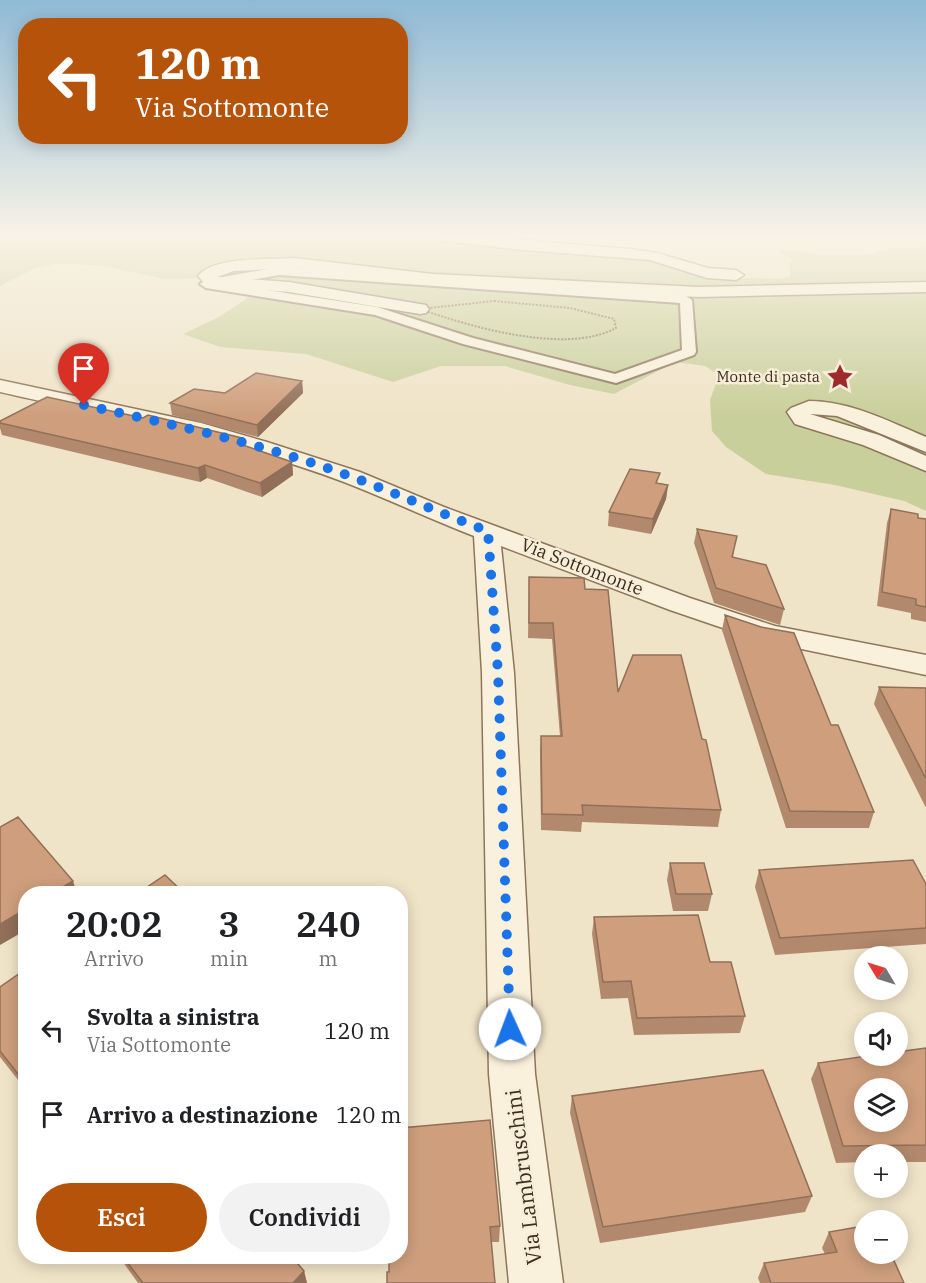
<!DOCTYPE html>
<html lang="it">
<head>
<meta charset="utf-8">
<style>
  :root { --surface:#fff; --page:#f2f2f2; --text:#202124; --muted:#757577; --accent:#b45309 }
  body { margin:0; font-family:"IBM Plex Serif",serif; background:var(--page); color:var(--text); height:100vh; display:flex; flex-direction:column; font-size:22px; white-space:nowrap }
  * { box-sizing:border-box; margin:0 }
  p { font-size:20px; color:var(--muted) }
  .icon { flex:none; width:33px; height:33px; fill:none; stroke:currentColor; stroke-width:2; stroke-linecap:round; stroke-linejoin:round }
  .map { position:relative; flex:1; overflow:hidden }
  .sheet { position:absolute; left:18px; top:886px; width:390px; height:378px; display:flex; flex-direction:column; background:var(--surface); border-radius:24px; box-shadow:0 3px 15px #0003 }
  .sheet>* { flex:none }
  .top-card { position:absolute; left:18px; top:18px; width:390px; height:126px; border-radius:24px; box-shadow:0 3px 15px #0003; background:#b45309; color:#fff; overflow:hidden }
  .needle { width:39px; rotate:308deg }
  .buttons { position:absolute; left:854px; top:946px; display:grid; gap:12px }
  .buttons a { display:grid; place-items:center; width:54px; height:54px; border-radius:50%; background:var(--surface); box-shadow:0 3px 15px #0003; font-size:30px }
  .pin { position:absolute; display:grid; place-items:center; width:51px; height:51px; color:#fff; margin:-62px -26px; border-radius:50% 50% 50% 0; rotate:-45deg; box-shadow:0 0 6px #0007 }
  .pin .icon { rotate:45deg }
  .me { position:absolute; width:66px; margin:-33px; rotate:358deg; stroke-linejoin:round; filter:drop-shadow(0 0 4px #0008) }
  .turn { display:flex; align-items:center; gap:21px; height:126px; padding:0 18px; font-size:27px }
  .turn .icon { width:78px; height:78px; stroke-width:2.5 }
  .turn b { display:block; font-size:42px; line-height:51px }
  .eta { display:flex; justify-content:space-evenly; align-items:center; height:102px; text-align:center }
  .eta b { font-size:36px; font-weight:600; line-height:42px }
  .cta { display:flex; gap:12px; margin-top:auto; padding:12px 18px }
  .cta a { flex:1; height:69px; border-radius:36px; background:var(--accent); color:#fff; font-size:24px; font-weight:600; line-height:69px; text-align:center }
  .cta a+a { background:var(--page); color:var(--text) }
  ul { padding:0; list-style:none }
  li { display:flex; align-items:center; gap:18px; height:84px; padding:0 18px }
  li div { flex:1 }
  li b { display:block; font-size:22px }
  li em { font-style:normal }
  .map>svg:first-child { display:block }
  .green { fill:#c9cf9b }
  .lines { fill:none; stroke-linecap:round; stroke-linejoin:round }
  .pedestrian-casing { stroke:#8d765c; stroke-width:4 }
  .minor-casing { stroke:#8d765c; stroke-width:3 }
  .path { stroke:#8d765c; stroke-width:2; stroke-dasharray:2 1.5; stroke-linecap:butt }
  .pedestrian { fill:#faf1dc; fill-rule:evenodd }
  .minor { fill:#faf1dc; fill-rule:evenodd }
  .wall { fill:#b2896c }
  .shaded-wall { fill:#916f58 }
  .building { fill:#cf9f7d; stroke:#916f58; stroke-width:1.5; fill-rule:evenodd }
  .route { stroke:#1a73e8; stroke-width:10; stroke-dasharray:0 18 }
  .labels { text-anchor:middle; stroke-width:5; stroke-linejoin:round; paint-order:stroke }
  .far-poi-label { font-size:15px; fill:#3d2e20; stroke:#f7eed8; text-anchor:end }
  .street-label { font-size:18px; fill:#3d2e20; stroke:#f7eed8 }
  .near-street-label { font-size:21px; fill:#3d2e20; stroke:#f7eed8 }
</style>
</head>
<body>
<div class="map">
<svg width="926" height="1283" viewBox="0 0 926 1283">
  <rect width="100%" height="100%" fill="#f0e4c8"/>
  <!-- green -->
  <path class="green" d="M0,236H520L528,240L642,250C655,254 654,261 664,265C691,279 748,278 779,279L790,277V263L792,259L777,251L779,248L822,255H857L870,254L884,249L926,247V511L904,501L835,485L766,474L726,447L712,431L710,400L719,375L705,366L675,362L614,394L570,385L505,366H441L393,382L306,354L220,347L183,334L219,317L246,299L259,282L218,278L165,279L99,265L55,264L33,269L0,286Z"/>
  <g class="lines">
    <defs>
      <path id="pedestrian" d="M279,267L686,296L692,300L696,352L694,355L616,383L463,344L375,315L206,288L200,284L206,280ZM279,275L680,303L682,350L615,374L473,338L377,307L228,284Z"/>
      <path id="minor" d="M430,236H475L630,249L657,253L708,268L736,270L744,275L736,280L707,278L650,260L523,250L437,240Z
        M294,258L433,274L699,287L926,282V292L699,297L433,284L294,268L234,271L217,277L289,282L426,305L429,309L426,313L420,314L289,292L211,286L205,284L198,276C214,256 270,260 294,258Z
        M0,380L201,423L267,442L360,472L444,507L690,598L775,626L926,655V675L758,640L670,610L501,546L514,673L535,1074L563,1283H509L489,1074L482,673L474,536C430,519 388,499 344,482C232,440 116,418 0,392Z
        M809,401C850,401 888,421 926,437V452L837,416L810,414L879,435L926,456V471L863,445L795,424L787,412L791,408Z"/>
    </defs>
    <!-- pedestrian casing -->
    <use href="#pedestrian" class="pedestrian-casing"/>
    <!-- minor casing -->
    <use href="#minor" class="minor-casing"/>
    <!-- path -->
    <path class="path" d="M396,236L411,242
      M494,301L570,308L614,319L616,328C566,355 471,327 420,309Z"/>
    <!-- pedestrian -->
    <use href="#pedestrian" class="pedestrian"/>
    <!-- minor -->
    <use href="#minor" class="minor"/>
  </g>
  <!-- wall -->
  <path class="wall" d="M302,381L303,393L258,437L172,415L170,403L225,393Z
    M143,418L242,438L243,445L292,462L293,475L262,497L207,478L200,482L2,435L0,428V421Z
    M659,483L668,485L666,499L651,534L608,526L609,512Z
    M891,509L918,518L926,519V622L911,619V613L877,606L887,523Z
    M697,529L734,551L733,557L784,609L780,625L714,603L694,543Z
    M529,577L585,589L618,692L702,739L721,810L718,827L582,822L581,832L541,830L540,752L541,736H560L552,639L528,638Z
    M725,615L831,725L874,812L869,828H786L722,630Z
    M879,687L926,688V808L874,704Z
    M670,863L712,894L708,911H673L667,880Z
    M759,870L926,884V944L775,955L755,887Z
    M594,917L710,962L745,1016L740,1033L634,1035L628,998L601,999L592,934Z
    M26,969V1090L0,1057V987Z
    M926,1048V1162H897V1155H864V1162L836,1163L811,1079L818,1063Z
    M572,1096L812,1196L805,1212L600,1243L570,1113Z
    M400,1128L500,1226L499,1242H491Z
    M829,1232L904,1283H760L758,1278L764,1263L825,1254L822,1248Z
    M121,1257H292L304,1271L307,1283H138L125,1265Z"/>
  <!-- shaded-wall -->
  <path class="shaded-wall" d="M302,381L303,393L258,437L257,425Z
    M242,438L244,452L237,443Z
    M292,462L293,475L262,497L260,483Z
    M205,465L207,478L200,482L198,468Z
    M668,485L666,499L651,534L653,519Z
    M73,881L77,894H51Z
    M26,909V930L0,945V924Z
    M403,1026L404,1043L400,1046V1028Z
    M26,1077V1086L22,1079Z
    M304,1271L307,1283H293Z"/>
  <!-- building -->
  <path class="building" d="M256,373L302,381L257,425L170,403L194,389L225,393Z
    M47,397L143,418L148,415L242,438L237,443L292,462L260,483L205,465L198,468L0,423V421Z
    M630,469L660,473L656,483L668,485L653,519L609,512Z
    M891,509L918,514V518L926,519V607L916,605V599L882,592Z
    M697,529L737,536L732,557L766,565L784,609L716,588Z
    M529,577L584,578L585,589L608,590L618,692L633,655H681L702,739L706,740L721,810L582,805L583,815L542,814L541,736H562L553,623H529Z
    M725,615L761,627L794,633L831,725H838L874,812L790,811Z
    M879,687L926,688V779Z
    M18,817L73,881L51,894H26V909L0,924V827Z
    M913,860L926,884V928L780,938L759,870Z
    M670,863H704L712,894H676Z
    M165,875L185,894H137Z
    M698,915L710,962H731L745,1016L637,1018L631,981L603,982L594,917Z
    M26,969V1077L22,1079L0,1051V987Z
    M926,1048V1145L843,1146L818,1063L867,1056H897V1052ZM864,1089H897V1122H864Z
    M763,1070L812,1196L603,1227L572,1096Z
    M490,1120L500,1226L490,1227L495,1283H387V1272H389V1257H400V1128Z
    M864,1226V1254H891L904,1283H771L764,1263L837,1252L829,1232Z
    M123,1257H292L304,1271L293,1283H143Z"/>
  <!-- sky -->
  <linearGradient id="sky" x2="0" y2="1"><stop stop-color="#8fbad6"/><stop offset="0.57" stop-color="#f8f3e6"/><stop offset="1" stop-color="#f8f3e6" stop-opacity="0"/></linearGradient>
  <rect width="926" height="416" fill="url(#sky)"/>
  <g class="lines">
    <!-- route -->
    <path class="route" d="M84,405C174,425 265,444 352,477C398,494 442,514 488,531L498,673L510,1029"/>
  </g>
  <!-- icons -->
  <defs>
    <symbol id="sight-bare" viewBox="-9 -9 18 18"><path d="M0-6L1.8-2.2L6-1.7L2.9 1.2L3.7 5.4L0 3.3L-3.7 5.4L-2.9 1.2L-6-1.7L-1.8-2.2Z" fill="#9e2a2b" stroke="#f7eed8" stroke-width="2.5" paint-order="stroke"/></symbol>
  </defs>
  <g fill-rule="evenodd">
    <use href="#sight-bare" x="821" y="358" width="38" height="38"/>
  </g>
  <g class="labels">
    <!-- far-poi labels -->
    <g class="far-poi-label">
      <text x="820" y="382">Monte di pasta</text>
    </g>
    <!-- street labels -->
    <g class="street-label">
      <text transform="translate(582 567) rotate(21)" y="6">Via Sottomonte</text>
    </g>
    <!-- near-street labels -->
    <g class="near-street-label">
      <text transform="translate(524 1177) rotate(-97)" y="7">Via Lambruschini</text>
    </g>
  </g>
</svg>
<div class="buttons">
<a><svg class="needle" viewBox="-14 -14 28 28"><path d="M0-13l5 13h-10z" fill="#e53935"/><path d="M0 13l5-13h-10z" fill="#757577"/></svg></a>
<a><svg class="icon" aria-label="sound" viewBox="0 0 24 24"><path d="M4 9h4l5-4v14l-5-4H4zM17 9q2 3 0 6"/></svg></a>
<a><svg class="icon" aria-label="layers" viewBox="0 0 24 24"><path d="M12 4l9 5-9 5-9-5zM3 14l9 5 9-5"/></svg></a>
<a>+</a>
<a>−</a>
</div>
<div class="pin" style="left:84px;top:405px;background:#d93025"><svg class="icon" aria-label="arrive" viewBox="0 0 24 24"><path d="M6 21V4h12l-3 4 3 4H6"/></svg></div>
<svg class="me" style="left:510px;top:1029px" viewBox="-20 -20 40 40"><circle r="19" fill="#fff"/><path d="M0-13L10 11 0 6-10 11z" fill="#1a73e8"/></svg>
<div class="top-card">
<div class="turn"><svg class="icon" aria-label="left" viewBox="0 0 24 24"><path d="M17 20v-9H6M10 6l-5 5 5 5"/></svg><div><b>120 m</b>Via Sottomonte</div></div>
</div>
<section class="sheet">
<div class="eta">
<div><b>20:02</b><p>Arrivo</p></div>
<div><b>3</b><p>min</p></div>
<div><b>240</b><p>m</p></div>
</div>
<ul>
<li><svg class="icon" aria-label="left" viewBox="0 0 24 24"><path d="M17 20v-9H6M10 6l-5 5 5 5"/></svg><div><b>Svolta a sinistra</b><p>Via Sottomonte</p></div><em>120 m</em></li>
<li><svg class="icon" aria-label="arrive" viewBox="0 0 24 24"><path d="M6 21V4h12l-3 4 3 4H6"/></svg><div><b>Arrivo a destinazione</b></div><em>120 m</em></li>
</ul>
<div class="cta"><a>Esci</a><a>Condividi</a></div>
</section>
</div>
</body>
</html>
